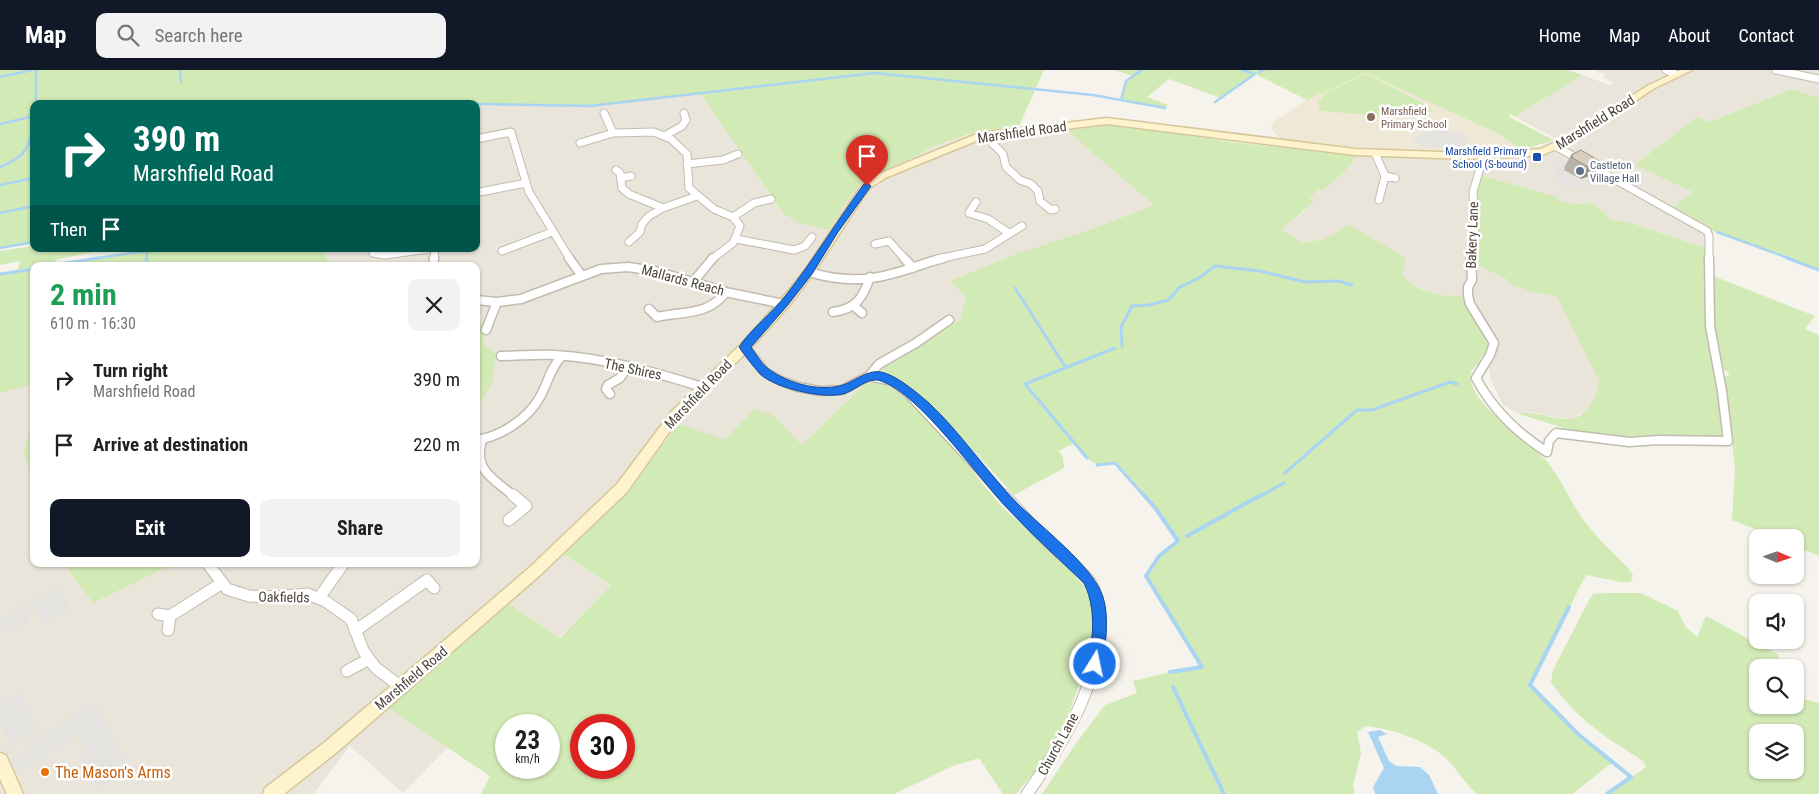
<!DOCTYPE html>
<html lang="en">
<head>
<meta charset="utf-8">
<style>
  :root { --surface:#fff; --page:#f2f2f2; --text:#202124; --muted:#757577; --accent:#111827 }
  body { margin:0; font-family:"Roboto Condensed",sans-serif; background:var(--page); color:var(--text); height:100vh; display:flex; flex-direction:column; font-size:19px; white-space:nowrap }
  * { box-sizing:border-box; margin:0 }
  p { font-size:16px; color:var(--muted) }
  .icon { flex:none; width:28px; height:28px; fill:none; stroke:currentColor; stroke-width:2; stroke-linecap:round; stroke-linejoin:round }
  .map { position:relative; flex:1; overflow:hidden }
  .drawer { position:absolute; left:30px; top:192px; width:450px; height:305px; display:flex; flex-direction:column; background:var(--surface); border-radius:10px; box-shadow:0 1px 4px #0004 }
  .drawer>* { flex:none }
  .banner { position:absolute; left:30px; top:30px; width:450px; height:152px; border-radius:10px; box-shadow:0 1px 4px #0004; background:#00695c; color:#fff; overflow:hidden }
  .needle { width:32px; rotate:92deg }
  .fabs { position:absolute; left:1749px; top:459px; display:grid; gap:10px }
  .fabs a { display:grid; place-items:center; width:55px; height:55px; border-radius:10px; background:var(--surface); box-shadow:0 1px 4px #0004; font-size:25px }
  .speed { position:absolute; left:495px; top:644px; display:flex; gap:10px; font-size:25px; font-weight:700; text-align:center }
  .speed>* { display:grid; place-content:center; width:65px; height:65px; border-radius:50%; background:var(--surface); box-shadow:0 1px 4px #0004; line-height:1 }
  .speed small { font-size:12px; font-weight:400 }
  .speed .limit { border:8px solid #d22; background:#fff; color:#111 }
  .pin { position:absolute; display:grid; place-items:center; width:42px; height:42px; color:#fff; margin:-51px -21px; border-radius:50% 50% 50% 0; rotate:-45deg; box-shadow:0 0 5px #0007 }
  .pin .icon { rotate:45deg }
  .me { position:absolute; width:55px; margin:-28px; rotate:10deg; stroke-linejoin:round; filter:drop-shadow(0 0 4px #0008) }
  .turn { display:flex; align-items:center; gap:18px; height:105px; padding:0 20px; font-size:22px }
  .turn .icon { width:65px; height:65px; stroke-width:2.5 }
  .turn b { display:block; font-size:35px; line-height:42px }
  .then { display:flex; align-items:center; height:48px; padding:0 20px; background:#0003; gap:10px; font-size:19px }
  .round { display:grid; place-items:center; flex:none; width:52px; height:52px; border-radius:10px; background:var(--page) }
  .headline { display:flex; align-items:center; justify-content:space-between; height:85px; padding:0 20px }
  h1 { font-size:30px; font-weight:700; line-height:38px; color:#1e9e55 }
  .primary-button { display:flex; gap:10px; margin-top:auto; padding:10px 20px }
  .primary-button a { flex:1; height:58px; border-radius:10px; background:var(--accent); color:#fff; font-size:20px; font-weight:700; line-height:58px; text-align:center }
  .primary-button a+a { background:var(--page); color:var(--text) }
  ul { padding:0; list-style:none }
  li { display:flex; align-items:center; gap:15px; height:65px; padding:0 20px }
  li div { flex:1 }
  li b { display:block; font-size:19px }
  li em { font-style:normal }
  header { display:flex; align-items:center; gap:30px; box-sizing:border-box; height:70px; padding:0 25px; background:var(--accent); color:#fff }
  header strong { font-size:24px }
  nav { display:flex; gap:28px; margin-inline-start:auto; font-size:18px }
  .search { width:350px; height:45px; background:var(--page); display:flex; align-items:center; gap:12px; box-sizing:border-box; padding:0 18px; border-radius:10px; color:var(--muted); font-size:19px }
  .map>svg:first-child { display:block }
  .residential { fill:#eae5da }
  .education { fill:#efe8d6 }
  .green { fill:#d2eab5; fill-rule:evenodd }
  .parking { fill:#e5e3e0 }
  .water { fill:#a9d4f2 }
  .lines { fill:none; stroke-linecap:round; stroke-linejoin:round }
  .stream-far2 { stroke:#a9d4f2; stroke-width:2.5 }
  .stream-far1 { stroke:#a9d4f2; stroke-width:3 }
  .stream { stroke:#a9d4f2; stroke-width:4 }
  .street-far2-casing { stroke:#c2bbae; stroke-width:9 }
  .street-far1-casing { stroke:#c2bbae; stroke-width:11 }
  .street-casing { stroke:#c2bbae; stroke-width:13 }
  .secondary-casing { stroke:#d6c79b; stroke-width:3 }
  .street-far2 { stroke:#fff; stroke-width:7 }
  .street-far1 { stroke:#fff; stroke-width:8 }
  .street { stroke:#fff; stroke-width:11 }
  .secondary { fill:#fff3cd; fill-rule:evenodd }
  .wall { fill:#bab2a6 }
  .shaded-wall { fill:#979187 }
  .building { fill:#d8cfc1; stroke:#979187 }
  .route { fill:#1a73e8; stroke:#114b97 }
  .education-dot { fill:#8d6e63; stroke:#fff; stroke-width:2 }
  .transit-dot { fill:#1a4fb4; stroke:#fff; stroke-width:2 }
  .service-dot { fill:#5c6f8a; stroke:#fff; stroke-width:2 }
  .food-dot { fill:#e8710a; stroke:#fff; stroke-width:2 }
  .labels { text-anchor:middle; stroke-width:5; stroke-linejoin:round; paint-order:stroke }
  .far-education-label { font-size:11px; fill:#785e54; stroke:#fff; text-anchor:start }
  .far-transit-label { font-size:11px; fill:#164399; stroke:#fff; text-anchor:end }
  .far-service-label { font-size:11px; fill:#4e5e75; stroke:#fff; text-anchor:start }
  .street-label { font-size:14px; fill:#4b4439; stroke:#fff }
  .near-food-label { font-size:16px; fill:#c56008; stroke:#fff; text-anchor:start }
</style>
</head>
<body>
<header>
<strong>Map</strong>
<div class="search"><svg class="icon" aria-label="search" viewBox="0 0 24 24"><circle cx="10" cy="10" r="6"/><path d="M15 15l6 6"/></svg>Search here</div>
<nav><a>Home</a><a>Map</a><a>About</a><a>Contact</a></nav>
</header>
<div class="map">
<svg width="1819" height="724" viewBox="0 0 1819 724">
  <rect width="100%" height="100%" fill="#f6f3ec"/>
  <!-- residential -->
  <path class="residential" d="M1598,0H1819V28L1792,19L1709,52L1635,94L1694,122L1671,139L1705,164V178L1634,154L1611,149L1593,133L1577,134L1558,131V127L1480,105L1510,210L1508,213L1533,222L1556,226L1599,311L1598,321L1594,331L1586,341L1574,348L1565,349L1531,342L1519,344L1503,335L1491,311L1488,295L1494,273L1467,227L1434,224L1409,214L1402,204L1349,155L1324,169L1303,173L1281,160L1303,142L1313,131L1308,129L1318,119L1323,121L1347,99L1357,86V81L1446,86L1538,77L1557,69L1515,47L1582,5L1610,15L1613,12L1603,8L1606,5L1597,1Z
    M700,23L783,143L829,160L851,125L863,112L931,77L985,60L994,68L1065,59L1155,135L1092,159L1016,184L950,211L966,227L960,250L881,299L802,375L773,345L725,370L640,404L612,436L563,484L611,515L559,568L502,529L382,634L447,678L403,723L350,676L313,724H0V323L34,314V349L23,382L34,410V494H66L68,500L93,533L174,494H476V342L493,312L482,273L480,253H476V196H331L322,179H476V34L590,36Z"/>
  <!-- education -->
  <path class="education" d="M1365,3L1499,64L1521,79L1431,82L1383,81L1281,70L1271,58L1273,52L1307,30Z"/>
  <!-- green -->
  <path class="green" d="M0,0H1044L1019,56L973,63L931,77L918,85L880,102L863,112L851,125L829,160L799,153L783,143L700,23L590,36L476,34H34V172L0,178Z
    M1114,0H1568L1582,5L1515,47L1509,44V47L1554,70L1531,77L1519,78L1499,64L1365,3L1307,30L1255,4L1221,28L1169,9L1147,27L1168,35L1165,38L1121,30L1126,11L1133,6Z
    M1365,4L1429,36L1432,41L1411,48L1320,41L1318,30H1321L1325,23Z
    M1792,19L1819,28V200L1707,159L1671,139L1693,122L1635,95L1697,47L1709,52Z
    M1109,55L1129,56L1231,72L1357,86L1347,99L1323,121L1318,119L1309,129L1314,131L1282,160L1303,173L1324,169L1349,155L1406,188L1402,204C1416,223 1440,226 1462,226C1469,245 1488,261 1488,280L1479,289L1480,292C1477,295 1474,297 1472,300C1459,329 1535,375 1549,394C1563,412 1571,434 1585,452C1598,469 1614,484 1629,499L1633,505L1631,512H1621L1586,505L1530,615L1578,664L1613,692L1572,724H1477C1463,712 1455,695 1441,684C1421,669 1390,658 1365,656L1357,662L1361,683L1353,716L1355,724H1042L1077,672L1105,635L1137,623L1133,611L1170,602L1202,596L1146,506C1152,488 1164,481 1178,471L1156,439L1115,393L1097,395L1087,388L1074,373L1059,381L1063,387L1064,398L1014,425L934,337L906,315L881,299L960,250L966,227L950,211L1016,184L1092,159L1154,135L1065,59Z
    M1480,105L1558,127V131L1577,134L1593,133L1611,149L1634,154L1705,178L1707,225L1705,252L1717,316L1722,368L1659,366L1633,369L1564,360L1561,357L1519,344C1538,340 1548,349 1566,349C1586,350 1597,328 1599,311L1556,226L1533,222L1507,213L1509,210L1474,194V128Z
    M34,176V179H109L59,189L47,195L17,200L21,191L0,195V181Z
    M133,179H322L331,196H47L132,182Z
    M34,199V314L0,323V204Z
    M1713,206L1815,246L1805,259L1819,265V486L1795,476V468L1775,467L1732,450L1735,397L1724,308L1730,304L1723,299L1715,254Z
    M480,252L486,260L482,273L495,283L493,312L476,342V253Z
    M871,312H879L886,314L924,342L1000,435L1064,494L1085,517L1095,544L1094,566L1087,593L1067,648L1038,698L1016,724H1003L979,688L953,696L894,724H481L490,706L382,634L502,529L560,568L611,515L563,484L626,421L679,354L725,370L754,339L773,345L802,375L864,315ZM506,655H549V698H506ZM581,655H624V698H581Z
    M34,349V410L23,382Z
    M66,494H174L93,533L68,500Z
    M1605,523H1641L1678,541L1685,556L1697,567L1706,546L1779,585L1775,597L1758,598V635H1795V624L1799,628L1819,633V724H1607L1646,697L1643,691C1606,667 1577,650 1551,612L1553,600L1589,530L1593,524ZM1758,662H1795V700H1758Z"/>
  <!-- parking -->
  <path class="parking" d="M1436,59L1462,63L1469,71L1464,76L1466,80L1422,77L1412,68Z
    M1560,90L1569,95L1565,100L1581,109H1590L1599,115L1577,118L1558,116L1557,104L1551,91Z
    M60,515L70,541L43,556L36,537L25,543L29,553L8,562L9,565L7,566L4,556L0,557V548Z
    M20,621L37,661L10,677L0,651V633Z
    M94,632L131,698L98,720L81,687L89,682L79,665L17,705L11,691L33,677L31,672Z"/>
  <!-- water -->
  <path class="water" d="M1380,660L1387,664L1378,667L1389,691L1396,696L1420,697L1429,705L1438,724H1375L1373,717L1384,698L1368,662Z"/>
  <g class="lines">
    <!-- stream-far2 -->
    <path class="stream-far2" d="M36,0V34
      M180,0L181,12
      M1259,2L1264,0
      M0,7L32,0
      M1121,30L1126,11L1142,0
      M1215,32L1255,4L1242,0
      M476,34L590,36L875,3L1093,25L1165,38
      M0,54L34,46
      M0,97C27,86 29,78 34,51
      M0,115L34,108
      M0,143L34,136
      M1717,162L1791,189
      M0,178L34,172
      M90,189L147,181L146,189"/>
    <!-- stream-far1 -->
    <path class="stream-far1" d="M1787,188L1819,200
      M47,196L99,188
      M146,196L147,188
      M0,204L34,199
      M1015,218L1066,298
      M1122,276L1121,257L1132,236L1149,235L1168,230L1180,217L1199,208L1215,196L1260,201L1305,212L1339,211L1352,215
      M1087,388L1025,314L1115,278
      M1097,395L1115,393L1145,427
      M1285,403L1357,340H1372L1450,312L1457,314
      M1259,427L1284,413"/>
    <!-- stream -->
    <path class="stream" d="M1144,425L1156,439L1178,471L1159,486L1146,506L1202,597L1170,602
      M1187,466L1261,425
      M1569,537L1530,615L1578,664L1631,707L1607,724
      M1173,617L1224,724"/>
    <defs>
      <path id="street-far2" d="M1666,0L1675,4
        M1776,0L1819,9
        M604,43L613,63L654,62L671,69L687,84L689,118L714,139L733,147L740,156L733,173L712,189
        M666,65L682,56L686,50L684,43
        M984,65L1003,84L1006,97L1020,110L1031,114L1038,121L1040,131L1051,140L1055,139
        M476,69L511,62L529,122L570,189
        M580,73L613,63
        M1557,77L1707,161L1709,166V189
        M1375,83L1385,106L1379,130
        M687,94L723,90L738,84
        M616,100L620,103L622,118L629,124L663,138
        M1385,106L1395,108
        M621,108L631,106
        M480,122L526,113
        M976,132L969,143L988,149L1009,163
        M733,147L754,133L771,129
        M736,169L794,180L805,176L812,167
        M629,172L640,162L642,154L649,146L663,138L697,126
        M875,174L889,171L905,189
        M502,181L552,162
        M373,183L385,185L429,179
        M434,189L435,179
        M938,189L985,179L1022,156
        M1471,189L1475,157L1473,122L1484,85"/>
      <path id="street-far1" d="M569,188L582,206
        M904,188L913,198
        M1471,188L1472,210L1468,217V225L1470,234L1494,273L1490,285L1476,308C1493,340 1517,363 1547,382L1549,371L1556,363L1629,372L1659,370L1728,371L1722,321L1710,256L1709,188
        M433,196L434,188
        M809,202C835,210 864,212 891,204C909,200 926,192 944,188
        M693,212L713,188
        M476,230L497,232L521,229L601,199L628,197L655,201L730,223L784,234
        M854,236L862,243
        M649,239L657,247C684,241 708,246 726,222
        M833,242C856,239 863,228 870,207
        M486,260L497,232
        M745,277L765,302L781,311L798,317L820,321L842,320L869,306L879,294L916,273L949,250
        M501,286C519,286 537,284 555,285C605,288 655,302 702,317
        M869,306L892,311L909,324L1005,427
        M610,324L606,319L608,315L620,308L628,296
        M476,370C500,367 528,349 540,327C548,313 550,298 562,286
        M482,370C473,401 494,409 515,427"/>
      <path id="street" d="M1004,425C1022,445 1040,464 1060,483C1070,493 1084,502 1092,515C1097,524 1097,534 1098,544C1104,610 1063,673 1027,724
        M509,450L526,436L513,425
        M208,494L227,519L249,526L277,527L308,524L325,531L351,549L363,580L369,589L376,598L401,617
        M319,528L343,494
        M158,544L170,546L168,560
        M170,546L222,513
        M355,561L427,510L434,518
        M347,601L369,589"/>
      <path id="secondary" d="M1681,0H1692L1653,19L1584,66L1543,85L1468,89L1355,85L1107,54L981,69L885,108L870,118L864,126L813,204L788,237L749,280L680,347L627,422L539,506L337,682L284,724H263L265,718L325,672L466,552L529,498L617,414L672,341L741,274L780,231L805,200L857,122L864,114L879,104L979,63L1107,48L1355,79L1468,83L1541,79L1577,62L1647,16Z
        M0,683L6,685L23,724H7L0,709Z"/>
    </defs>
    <!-- street-far2 casing -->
    <use href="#street-far2" class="street-far2-casing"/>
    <!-- street-far1 casing -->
    <use href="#street-far1" class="street-far1-casing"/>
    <!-- street casing -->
    <use href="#street" class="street-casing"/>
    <!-- secondary casing -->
    <use href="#secondary" class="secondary-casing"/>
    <!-- street-far2 -->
    <use href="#street-far2" class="street-far2"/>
    <!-- street-far1 -->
    <use href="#street-far1" class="street-far1"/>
    <!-- street -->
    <use href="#street" class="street"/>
    <!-- secondary -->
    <use href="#secondary" class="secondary"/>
  </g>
  <!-- wall -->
  <path class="wall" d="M1581,80L1594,104L1581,109L1564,100L1565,98H1564L1571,85Z"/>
  <!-- shaded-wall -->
  <path class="shaded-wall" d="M1601,92L1594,104L1581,109L1588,97Z"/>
  <!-- building -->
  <path class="building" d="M1581,80L1601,92L1588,97L1571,87H1573L1571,85Z"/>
  <!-- route -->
  <path class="route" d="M867,113L871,116L838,162L812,204L787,236L751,277C756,284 762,295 770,300C788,313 817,321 839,316C854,313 868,297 885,303C901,309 916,322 929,333C961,363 986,401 1017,433C1040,456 1094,497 1103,527C1109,544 1107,581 1099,598L1095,600L1090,598C1086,589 1091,577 1092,567C1094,548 1092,530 1084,513C1058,488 1032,465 1008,439C977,407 920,324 881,311C868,306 855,321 843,324C822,329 775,318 760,304C753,296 745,286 739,277C752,258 772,243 786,225C814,189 837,151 864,114Z"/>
  <!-- markers -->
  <circle class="education-dot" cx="1371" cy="47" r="5"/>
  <rect class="transit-dot" x="1532" y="82" width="10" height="10" rx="2.5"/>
  <circle class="service-dot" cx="1580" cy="101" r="5"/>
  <circle class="food-dot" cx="45" cy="702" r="5"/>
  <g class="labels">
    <!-- far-education labels -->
    <g class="far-education-label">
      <text x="1381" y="45">Marshfield<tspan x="1381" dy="13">Primary School</tspan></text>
    </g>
    <!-- far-transit labels -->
    <g class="far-transit-label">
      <text x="1527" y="85">Marshfield Primary<tspan x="1527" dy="13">School (S-bound)</tspan></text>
    </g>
    <!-- far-service labels -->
    <g class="far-service-label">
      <text x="1590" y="99">Castleton<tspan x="1590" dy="13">Village Hall</tspan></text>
    </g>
    <!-- street labels -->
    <g class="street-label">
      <text transform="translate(1595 52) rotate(-32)" y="5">Marshfield Road</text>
      <text transform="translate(1022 62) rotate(-8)" y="5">Marshfield Road</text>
      <text transform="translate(1472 165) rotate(-88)" y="5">Bakery Lane</text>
      <text transform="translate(683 210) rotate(15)" y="5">Mallards Reach</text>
      <text transform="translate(633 299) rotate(12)" y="5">The Shires</text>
      <text transform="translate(698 324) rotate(-46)" y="5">Marshfield Road</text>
      <text transform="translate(284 527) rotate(1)" y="5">Oakfields</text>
      <text transform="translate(411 608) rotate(-40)" y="5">Marshfield Road</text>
      <text transform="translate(1058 674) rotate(-61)" y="5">Church Lane</text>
    </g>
    <!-- near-food labels -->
    <g class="near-food-label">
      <text x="55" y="708">The Mason's Arms</text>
    </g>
  </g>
</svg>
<div class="fabs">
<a><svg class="needle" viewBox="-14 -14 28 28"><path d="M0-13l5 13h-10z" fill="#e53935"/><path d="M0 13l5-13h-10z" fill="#757577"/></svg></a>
<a><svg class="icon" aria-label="sound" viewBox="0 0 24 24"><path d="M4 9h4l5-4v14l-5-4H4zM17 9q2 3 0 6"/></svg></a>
<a><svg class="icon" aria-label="search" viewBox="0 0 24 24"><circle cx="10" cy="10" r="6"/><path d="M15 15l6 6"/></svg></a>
<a><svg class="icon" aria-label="layers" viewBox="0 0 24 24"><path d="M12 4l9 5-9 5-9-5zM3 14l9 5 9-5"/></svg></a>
</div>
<div class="speed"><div>23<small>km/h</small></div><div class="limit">30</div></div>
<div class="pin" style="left:867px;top:116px;background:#d93025"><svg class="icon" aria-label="arrive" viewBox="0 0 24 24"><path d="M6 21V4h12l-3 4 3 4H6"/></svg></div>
<svg class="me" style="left:1095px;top:594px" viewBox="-20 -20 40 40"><circle r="17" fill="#1a73e8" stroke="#fff" stroke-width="3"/><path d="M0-11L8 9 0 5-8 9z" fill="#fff"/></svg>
<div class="banner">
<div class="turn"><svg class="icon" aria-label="right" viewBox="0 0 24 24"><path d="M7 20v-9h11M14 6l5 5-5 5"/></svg><div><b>390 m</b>Marshfield Road</div></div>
<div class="then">Then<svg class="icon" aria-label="arrive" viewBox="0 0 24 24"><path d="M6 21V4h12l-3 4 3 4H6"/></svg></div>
</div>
<section class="drawer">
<div class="headline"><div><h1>2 min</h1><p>610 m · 16:30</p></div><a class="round"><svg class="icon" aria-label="close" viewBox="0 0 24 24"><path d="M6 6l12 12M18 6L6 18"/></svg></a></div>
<ul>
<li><svg class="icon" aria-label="right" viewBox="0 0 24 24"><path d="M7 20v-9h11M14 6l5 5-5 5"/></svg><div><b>Turn right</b><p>Marshfield Road</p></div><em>390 m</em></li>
<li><svg class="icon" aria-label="arrive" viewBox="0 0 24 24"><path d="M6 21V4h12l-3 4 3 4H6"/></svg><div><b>Arrive at destination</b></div><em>220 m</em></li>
</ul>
<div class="primary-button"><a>Exit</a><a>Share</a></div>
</section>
</div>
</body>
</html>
